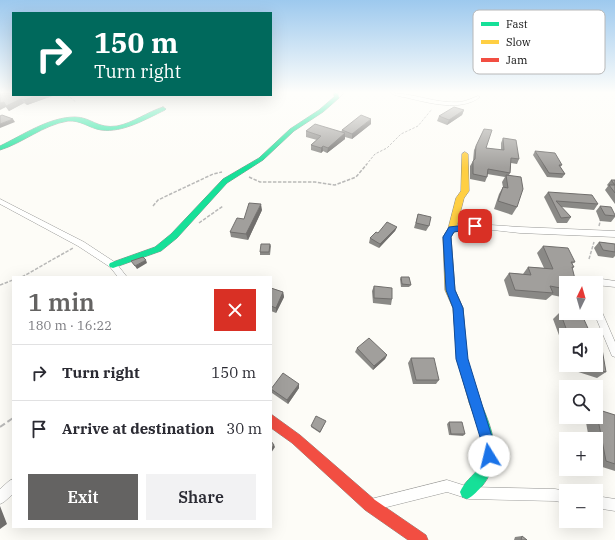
<!DOCTYPE html>
<html lang="en">
<head>
<meta charset="utf-8">
<style>
  :root { --surface:#fff; --page:#f2f2f3; --text:#2b2b33; --muted:#7c7c81; --line:#e1e1e2; --accent:#646362 }
  body { margin:0; font-family:"IBM Plex Serif",serif; background:var(--page); color:var(--text); height:100vh; display:flex; flex-direction:column; font-size:15px; white-space:nowrap }
  * { box-sizing:border-box; margin:0 }
  p { font-size:13px; color:var(--muted) }
  .icon { flex:none; width:22px; height:22px; fill:none; stroke:currentColor; stroke-width:2; stroke-linecap:round; stroke-linejoin:round }
  .map { position:relative; flex:1; overflow:hidden }
  .panel { position:absolute; left:12px; top:276px; width:260px; height:252px; display:flex; flex-direction:column; background:var(--surface); border-radius:0px; box-shadow:0 4px 16px #0002 }
  .panel>* { flex:none }
  .banner { position:absolute; left:12px; top:12px; width:260px; height:84px; border-radius:0px; box-shadow:0 4px 16px #0002; background:#00695c; color:#fff; overflow:hidden }
  .needle { width:26px; rotate:5deg }
  .buttons { position:absolute; left:559px; top:276px; display:grid; gap:8px }
  .buttons a { display:grid; place-items:center; width:44px; height:44px; border-radius:0px; background:var(--surface); box-shadow:0 4px 16px #0002; font-size:20px }
  .pin { position:absolute; display:grid; place-items:center; width:34px; height:34px; color:#fff; margin:-17px; border-radius:8px; box-shadow:0 2px 6px #0006 }
  .me { position:absolute; width:44px; margin:-22px; rotate:351deg; stroke-linejoin:round; filter:drop-shadow(0 0 3px #0008) }
  .turn { display:flex; align-items:center; gap:14px; height:84px; padding:0 16px; font-size:18px }
  .turn .icon { width:52px; height:52px; stroke-width:2.5 }
  .turn b { display:block; font-size:28px; line-height:34px }
  .round { display:grid; place-items:center; flex:none; width:42px; height:42px; border-radius:0px; background:var(--page) }
  .head { display:flex; align-items:center; justify-content:space-between; height:68px; padding:0 16px }
  h1 { font-size:24px; font-weight:600; line-height:30px; color:var(--accent) }
  .action { display:flex; gap:8px; margin-top:auto; padding:8px 16px }
  .action a { flex:1; height:46px; border-radius:0px; background:var(--accent); color:#fff; font-size:16px; font-weight:600; line-height:46px; text-align:center }
  .action a+a { background:var(--page); color:var(--text) }
  ul { padding:0; list-style:none }
  li { display:flex; align-items:center; gap:12px; height:56px; padding:0 16px; border-top:1px solid var(--line) }
  li div { flex:1 }
  li b { display:block; font-size:15px }
  li em { font-style:normal }
  .map>svg:first-child { display:block }
  .lines { fill:none; stroke-linecap:round; stroke-linejoin:round }
  .street-casing { stroke:#979795; stroke-width:1 }
  .fast-casing { stroke:#8e8d8b; stroke-width:1 }
  .slow-casing { stroke:#8e8d8b; stroke-width:1 }
  .jam-casing { stroke:#8e8d8b; stroke-width:1 }
  .path-far2 { stroke:#b9b9b8; stroke-width:1; stroke-dasharray:2.5 1.5; stroke-linecap:butt }
  .path-far1 { stroke:#b9b9b8; stroke-width:1.5; stroke-dasharray:3.5 1.5; stroke-linecap:butt }
  .path { stroke:#b9b9b8; stroke-width:2; stroke-dasharray:6 3; stroke-linecap:butt }
  .street { fill:#fffffe; fill-rule:evenodd }
  .fast { fill:#16e098; fill-rule:evenodd }
  .slow { fill:#ffcf43; fill-rule:evenodd }
  .jam { fill:#f24e42; fill-rule:evenodd }
  .wall { fill:#8a8986 }
  .shaded-wall { fill:#716f6d }
  .building { fill:#a19f9c; stroke:#716f6d }
  .route { fill:#1a73e8; stroke:#114b97 }
  .key { fill:#fff; stroke:#b8b8b8; stroke-width:1 }
  .key-label { font-size:11px; fill:#111 }
</style>
</head>
<body>
<div class="map">
<svg width="615" height="540" viewBox="0 0 615 540">
  <rect width="100%" height="100%" fill="#fdfcf7"/>
  <g class="lines">
    <defs>
      <path id="street" d="M339,93H344L339,98H335V96Z
        M391,93C414,93 436,104 460,102C467,101 472,98 478,96L480,97C461,112 429,103 408,98C403,97 395,96 391,93Z
        M0,199L84,242L116,263L127,277H118L110,267L78,246L0,204Z
        M475,224L520,227L615,231V237L520,233L475,228L452,232L448,229L452,226Z
        M595,278L615,281V287L596,285V283H588L589,281Z
        M596,304L599,305L615,342V357L612,356L594,313H596Z
        M13,479V494L4,502L0,504V489L9,481Z
        M447,480L469,487L555,489L566,491V503L555,501L469,499L447,492L371,511L367,509L365,505L367,501L371,499Z
        M596,496L615,499V511L596,508Z"/>
      <path id="fast" d="M334,93H338L339,98L323,112L294,131L263,160L227,183L177,238L161,251L113,268L110,267L109,265L110,263L155,247L171,234L223,179L259,158L290,129L319,110L334,97Z
        M163,107L166,109L165,110C146,119 123,133 101,130C89,128 81,120 68,121C43,125 23,143 0,150V146C23,135 49,117 75,117C91,117 97,129 117,126C133,123 147,112 163,107Z
        M475,396L479,398C491,427 505,457 483,485C478,490 474,496 467,499L462,497L460,492C464,482 473,476 479,468C490,451 475,419 469,402L471,398Z"/>
      <path id="slow" d="M465,152L468,154L469,191L464,198L456,229L451,237L455,290L463,308L467,359L481,402L479,406L475,408L471,406L469,402L457,359L453,308L445,290L443,237L448,229L456,198L461,191L462,154Z"/>
      <path id="jam" d="M271,414L300,435L375,500L426,535L428,540H408L365,510L292,443L271,428Z"/>
    </defs>
    <!-- street casing -->
    <use href="#street" class="street-casing"/>
    <!-- fast casing -->
    <use href="#fast" class="fast-casing"/>
    <!-- slow casing -->
    <use href="#slow" class="slow-casing"/>
    <!-- jam casing -->
    <use href="#jam" class="jam-casing"/>
    <!-- path-far2 -->
    <path class="path-far2" d="M67,95L76,102
      M366,165L375,154L387,148L401,134L418,126L432,109"/>
    <!-- path-far1 -->
    <path class="path-far1" d="M249,177L260,182H315L335,185L356,177L367,164
      M153,206L158,200L213,174L222,172
      M199,223L223,206
      M599,226L601,218
      M589,259L594,242
      M22,277L73,248
      M0,285L13,280"/>
    <!-- path -->
    <path class="path" d="M0,427L13,418"/>
    <!-- street -->
    <use href="#street" class="street"/>
    <!-- fast -->
    <use href="#fast" class="fast"/>
    <!-- slow -->
    <use href="#slow" class="slow"/>
    <!-- jam -->
    <use href="#jam" class="jam"/>
  </g>
  <!-- wall -->
  <path class="wall" d="M0,93L55,95L27,105L24,103L9,111L6,107Z
    M464,110L462,115L447,125L437,121L439,116Z
    M371,124L352,139L345,137V139L327,153L323,151L321,153L311,150V145L317,140L306,137V131L341,132L342,130Z
    M503,138L519,159L517,164L511,163L510,173L509,175L517,207L512,215L494,209L499,194L503,187L502,182L505,177L487,174V177L485,182L470,179V166L473,161L474,150L476,146L486,148L501,150V143Z
    M535,151L562,165L560,167L565,174L562,178L547,177L533,155Z
    M611,180H615V204L605,190L608,186L607,185Z
    M548,192L598,204L594,210L561,207L571,217L567,223H557L544,197Z
    M600,206L615,215V217L611,222L600,221L596,211Z
    M262,210L248,240L231,237L230,232L244,219Z
    M418,214L429,226L426,231L414,228Z
    M397,227L395,231L379,248L369,243L370,238L378,233Z
    M599,242L615,244V256L613,258L598,256L594,248Z
    M270,244L271,246L270,255H260V252Z
    M543,246L575,262L572,264L574,267L572,269L566,283V298L552,295L546,300L509,296L504,280L509,273L523,274L528,267L544,268L537,253Z
    M401,277L411,285L409,287H401L400,279Z
    M374,286L392,299L391,305L373,303L372,291Z
    M271,288L283,292L284,297L276,313L271,311Z
    M560,312L591,335H566V355L561,354L560,338L553,319Z
    M357,348L387,355L385,359L373,370L355,352Z
    M411,358L439,380L436,384H413L408,363Z
    M569,365H596L606,372L597,378L569,369Z
    M299,384V388L288,404L272,393L271,389Z
    M596,410L615,415V471L596,465V439H589L585,417H596Z
    M449,422L465,434L463,436L449,435L447,424Z
    M325,423L320,433L311,427V426Z
    M522,536L527,540H514L515,537Z"/>
  <!-- shaded-wall -->
  <path class="shaded-wall" d="M39,95H55L27,105L24,100Z
    M21,99L24,103L9,111L6,107L0,110V103L4,102Z
    M464,110L462,115L447,125L449,120Z
    M13,119L15,122L0,128V124Z
    M371,119V124L352,139V134Z
    M345,133V139L327,153L328,148Z
    M323,146V151L321,153V148Z
    M261,204L262,210L248,240L246,234Z
    M397,227L395,231L379,248L380,244Z
    M146,260L147,263L137,269L135,266Z
    M283,292L284,297L276,313V308Z
    M387,355L385,359L373,370L374,366Z
    M299,384V388L288,404L287,400Z
    M274,445L275,447L271,453V449Z
    M0,506L7,524L0,529Z"/>
  <!-- building -->
  <path class="building" d="M0,93H13V95H39L24,100L21,99L6,106L4,102L0,103Z
    M454,107L464,110L449,120L439,116Z
    M2,115L13,119L0,124V116Z
    M361,115L371,119L352,134L342,130Z
    M315,124L345,133L328,148L323,146L321,148L311,145L321,136L306,131Z
    M484,129L492,130L486,148L504,150L503,138L516,140L519,159L511,158L510,173L488,169L487,177L473,174V161L475,159L476,146Z
    M535,151L555,153L562,165H559L565,174L549,173Z
    M506,175L521,177L523,189L517,207L498,201L503,187L508,188Z
    M611,180H615V193L609,185H615Z
    M548,192L592,195L598,204L556,201L571,217L561,218Z
    M249,203L261,204L246,234L230,232L237,218L244,219Z
    M600,206L611,207L615,215V216L605,215Z
    M418,214L431,217L429,226L416,223Z
    M387,222L397,227L380,244L370,238L376,232L378,233Z
    M599,242L615,244V252L603,250Z
    M261,244H270L269,252H260Z
    M543,246L568,248L575,262H571L574,267H572L576,283H566V289L550,286L553,293L515,290L509,273L531,275L528,267L553,269Z
    M143,257L146,260L135,266L131,261Z
    M401,277H409L411,285L402,284Z
    M374,286L392,288V299L374,298Z
    M271,288L283,292L276,308L271,306Z
    M560,312L582,315L591,335H568L567,331Z
    M369,338L387,355L374,366L357,348Z
    M596,346L597,347L602,349L606,372L583,365H596Z
    M411,358H434L439,380H416Z
    M283,373L299,384L287,400L271,389Z
    M596,409L615,415V464L606,461Z
    M316,416L326,421L320,432L311,426Z
    M449,422H462L465,434H451Z
    M271,441L274,445L271,449Z
    M522,536L527,540H521Z"/>
  <!-- sky -->
  <linearGradient id="sky" x2="0" y2="1"><stop stop-color="#9dc9ee"/><stop offset="0.55" stop-color="#fefefb"/><stop offset="1" stop-color="#fefefb" stop-opacity="0"/></linearGradient>
  <rect width="615" height="168" fill="url(#sky)"/>
  <!-- route -->
  <path class="route" d="M475,224H478V228L454,232L451,237L455,290L463,308L468,359L492,437L495,456L493,460L489,462L484,460L480,437L456,359L453,308L446,290L443,237L449,227Z"/>
  <!-- legend -->
  <rect x="473" y="10" width="132" height="64" rx="6" class="key"/>
  <rect x="481" y="22" width="18" height="4" fill="#16e098"/>
  <rect x="481" y="40" width="18" height="4" fill="#ffcf43"/>
  <rect x="481" y="58" width="18" height="4" fill="#f24e42"/>
  <g class="key-label">
    <text x="506" y="28">Fast</text>
    <text x="506" y="46">Slow</text>
    <text x="506" y="64">Jam</text>
  </g>
</svg>
<div class="buttons">
<a><svg class="needle" viewBox="-14 -14 28 28"><path d="M0-13l5 13h-10z" fill="#e53935"/><path d="M0 13l5-13h-10z" fill="#7c7c81"/></svg></a>
<a><svg class="icon" aria-label="sound" viewBox="0 0 24 24"><path d="M4 9h4l5-4v14l-5-4H4zM17 9q2 3 0 6"/></svg></a>
<a><svg class="icon" aria-label="search" viewBox="0 0 24 24"><circle cx="10" cy="10" r="6"/><path d="M15 15l6 6"/></svg></a>
<a>+</a>
<a>−</a>
</div>
<div class="pin" style="left:475px;top:226px;background:#d93025"><svg class="icon" aria-label="arrive" viewBox="0 0 24 24"><path d="M6 21V4h12l-3 4 3 4H6"/></svg></div>
<svg class="me" style="left:489px;top:456px" viewBox="-20 -20 40 40"><circle r="19" fill="#fff"/><path d="M0-13L10 11 0 6-10 11z" fill="#1a73e8"/></svg>
<div class="banner">
<div class="turn"><svg class="icon" aria-label="right" viewBox="0 0 24 24"><path d="M7 20v-9h11M14 6l5 5-5 5"/></svg><div><b>150 m</b>Turn right</div></div>
</div>
<section class="panel">
<div class="head"><div><h1>1 min</h1><p>180 m · 16:22</p></div><a class="round" style="background:#d93025;color:#fff"><svg class="icon" aria-label="close" viewBox="0 0 24 24"><path d="M6 6l12 12M18 6L6 18"/></svg></a></div>
<ul>
<li><svg class="icon" aria-label="right" viewBox="0 0 24 24"><path d="M7 20v-9h11M14 6l5 5-5 5"/></svg><div><b>Turn right</b></div><em>150 m</em></li>
<li><svg class="icon" aria-label="arrive" viewBox="0 0 24 24"><path d="M6 21V4h12l-3 4 3 4H6"/></svg><div><b>Arrive at destination</b></div><em>30 m</em></li>
</ul>
<div class="action"><a>Exit</a><a>Share</a></div>
</section>
</div>
</body>
</html>
